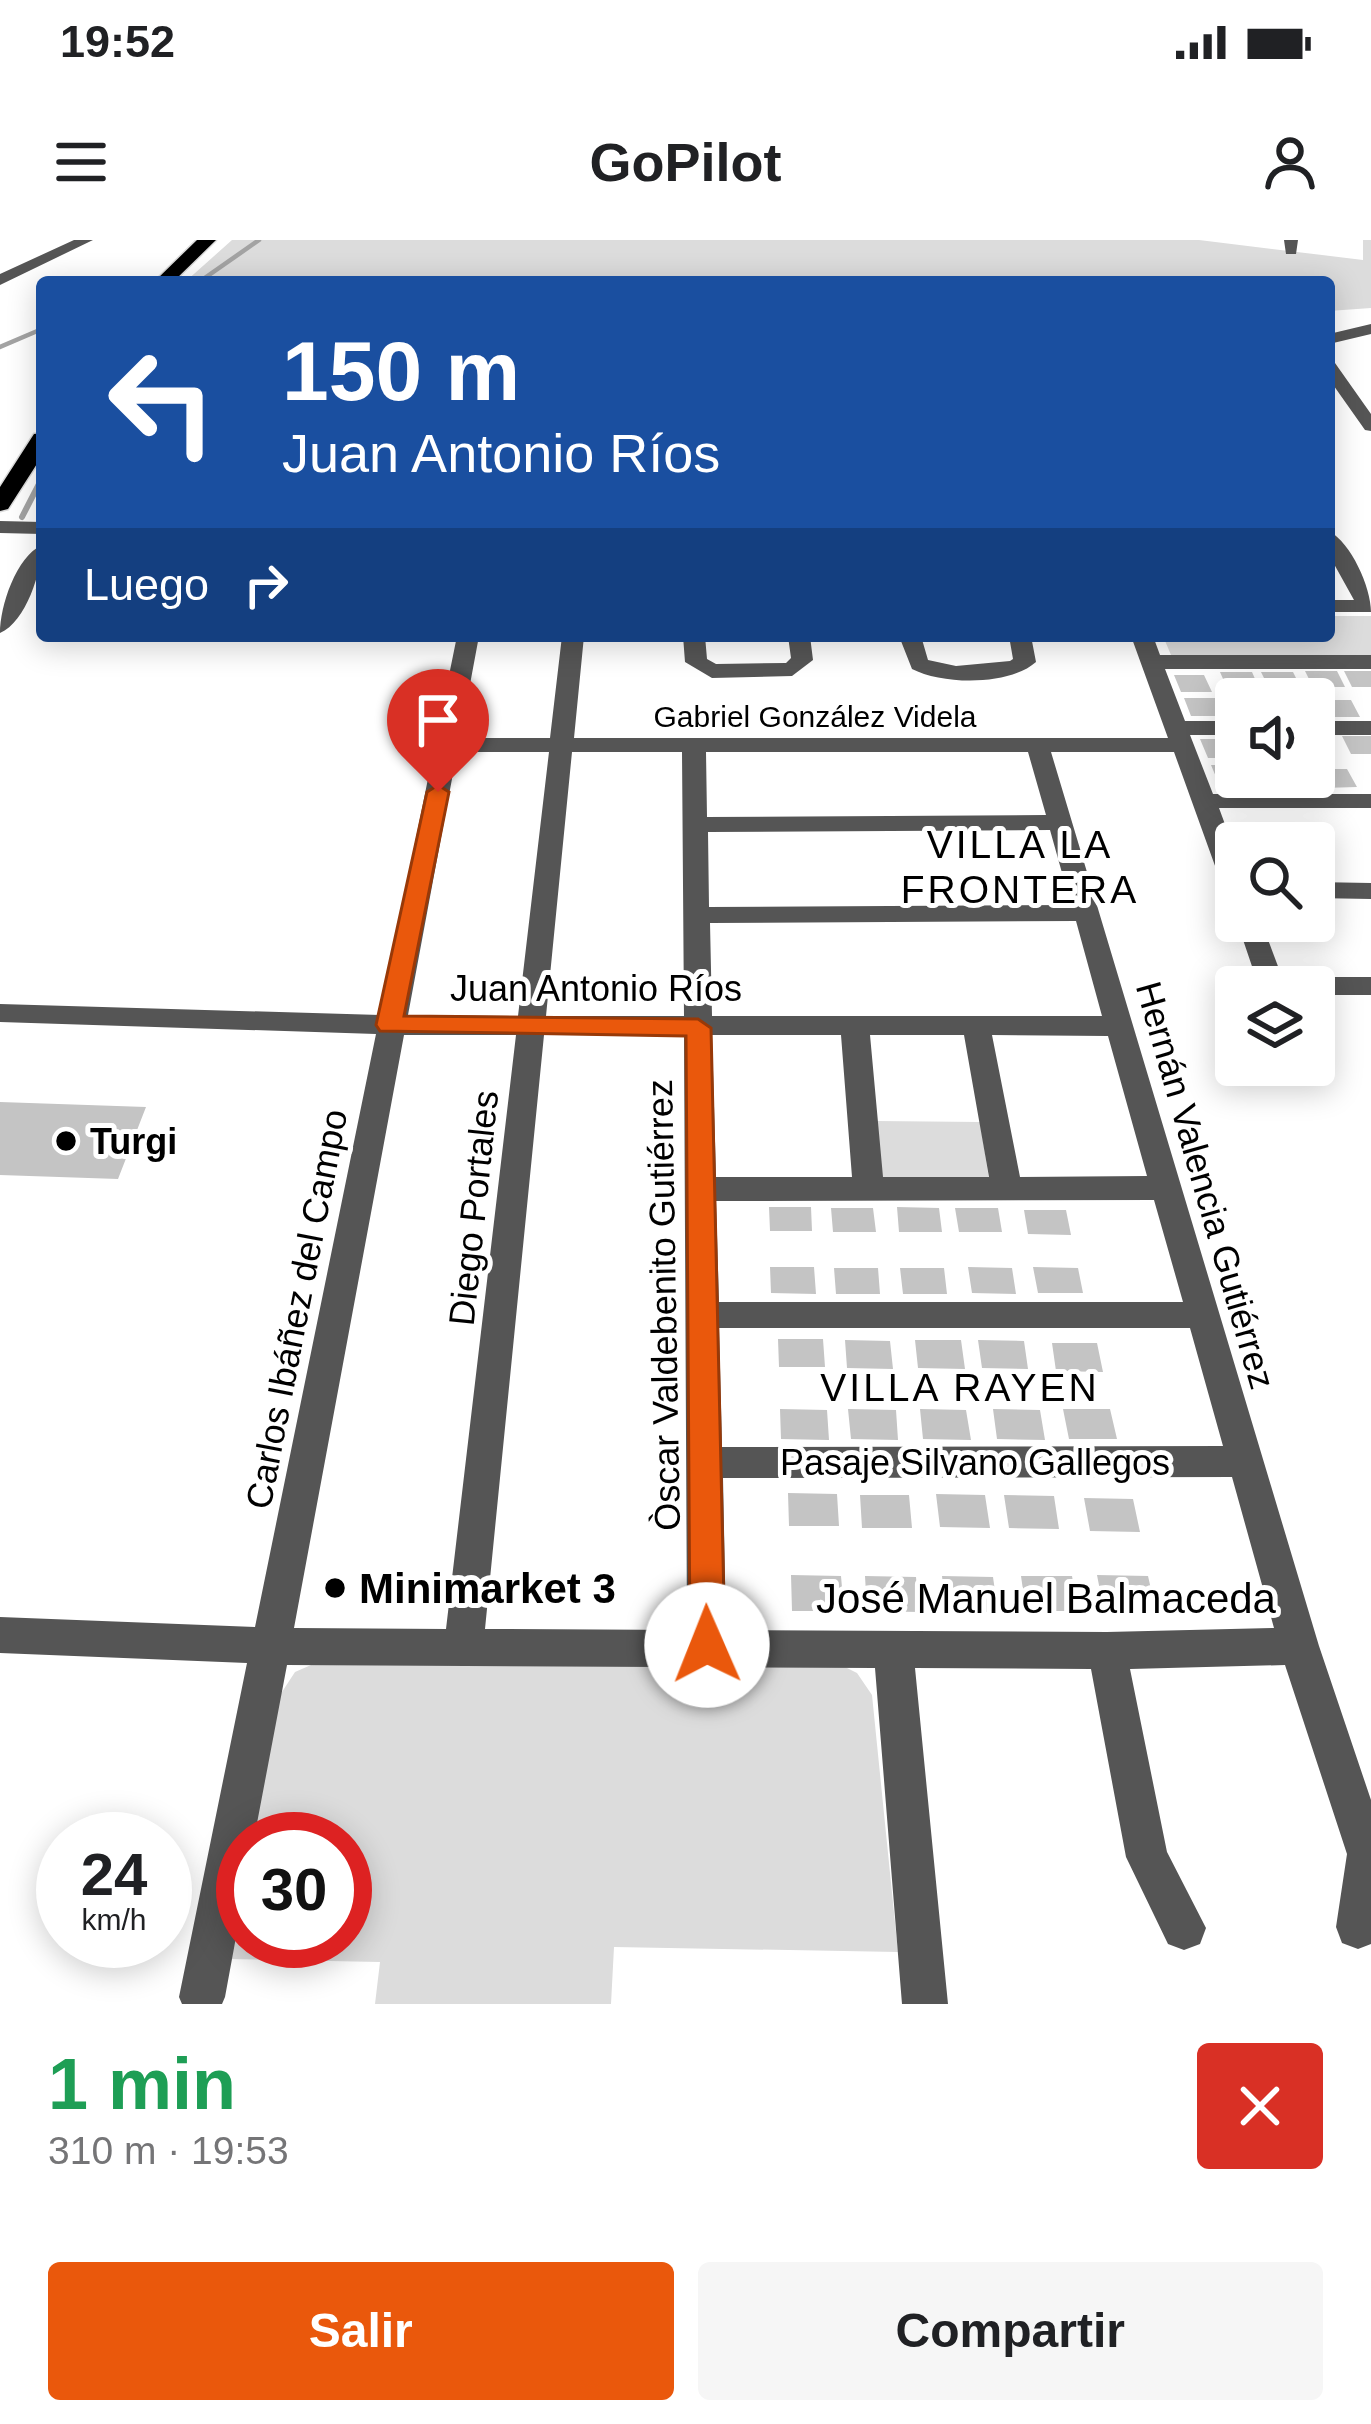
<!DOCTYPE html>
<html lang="es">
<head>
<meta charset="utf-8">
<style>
  :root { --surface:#fff; --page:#f6f6f6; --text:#202124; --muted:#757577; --accent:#ea580c }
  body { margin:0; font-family:Arial,sans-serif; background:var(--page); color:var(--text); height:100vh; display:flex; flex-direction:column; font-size:45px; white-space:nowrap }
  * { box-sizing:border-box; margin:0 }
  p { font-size:39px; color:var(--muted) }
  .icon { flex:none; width:66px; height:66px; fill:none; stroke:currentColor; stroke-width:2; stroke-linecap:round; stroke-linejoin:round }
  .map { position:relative; height:1764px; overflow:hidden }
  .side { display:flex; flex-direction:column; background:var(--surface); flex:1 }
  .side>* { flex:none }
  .guide { position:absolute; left:36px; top:36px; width:1299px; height:366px; border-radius:12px; box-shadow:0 6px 30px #0003; background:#1a4fa0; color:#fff; overflow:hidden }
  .buttons { position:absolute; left:1215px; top:438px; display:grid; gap:24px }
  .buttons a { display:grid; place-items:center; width:120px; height:120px; border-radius:12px; background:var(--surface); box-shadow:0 6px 30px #0003; font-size:60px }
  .speed { position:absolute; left:36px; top:1572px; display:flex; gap:24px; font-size:60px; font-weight:700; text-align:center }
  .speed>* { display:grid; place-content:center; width:156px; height:156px; border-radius:50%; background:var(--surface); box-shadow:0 6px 30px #0003; line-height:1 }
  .speed small { font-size:30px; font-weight:400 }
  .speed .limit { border:18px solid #d22; background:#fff; color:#111 }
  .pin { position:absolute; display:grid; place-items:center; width:102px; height:102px; color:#fff; margin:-123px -51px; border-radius:50% 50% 50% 0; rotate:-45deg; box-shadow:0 0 12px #0007 }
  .pin .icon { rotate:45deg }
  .me { position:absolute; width:132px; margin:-66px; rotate:359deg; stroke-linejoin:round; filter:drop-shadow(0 0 9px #0008) }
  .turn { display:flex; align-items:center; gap:42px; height:252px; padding:0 48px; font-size:54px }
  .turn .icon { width:156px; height:156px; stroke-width:2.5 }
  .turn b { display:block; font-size:84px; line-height:102px }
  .then { display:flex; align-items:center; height:114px; padding:0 48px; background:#0003; gap:24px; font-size:45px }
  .round { display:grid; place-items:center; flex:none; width:126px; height:126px; border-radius:12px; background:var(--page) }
  .overview { display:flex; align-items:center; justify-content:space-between; height:204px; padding:0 48px }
  h1 { font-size:72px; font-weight:600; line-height:90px; color:#1e9e55 }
  .action { display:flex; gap:24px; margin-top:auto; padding:24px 48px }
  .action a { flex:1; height:138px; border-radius:12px; background:var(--accent); color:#fff; font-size:48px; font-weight:600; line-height:138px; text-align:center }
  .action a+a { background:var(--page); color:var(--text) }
  .status { display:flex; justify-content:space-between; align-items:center; height:84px; padding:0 60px; background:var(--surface); direction:ltr }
  .status svg { height:33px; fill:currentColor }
  header { display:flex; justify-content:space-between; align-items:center; height:156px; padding:0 48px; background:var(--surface); font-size:54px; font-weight:600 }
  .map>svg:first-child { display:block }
  .green { fill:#dcdcdc }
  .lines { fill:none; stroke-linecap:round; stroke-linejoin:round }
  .stream-far1 { stroke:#a3a3a3; stroke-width:4.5 }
  .stream { stroke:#a3a3a3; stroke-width:6 }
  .building { fill:#c4c4c4 }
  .highway-casing { stroke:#dbdbdb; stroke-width:3 }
  .minor { fill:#555; fill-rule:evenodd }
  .highway { fill:#000; fill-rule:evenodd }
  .route { fill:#ea580c; stroke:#983908; stroke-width:3 }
  .poi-dot { fill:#000; stroke:#fff; stroke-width:4.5 }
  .labels { text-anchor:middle; stroke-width:10; stroke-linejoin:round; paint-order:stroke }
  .far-street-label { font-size:30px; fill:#000; stroke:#fff }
  .street-label { font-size:36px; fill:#000; stroke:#fff }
  .poi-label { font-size:36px; font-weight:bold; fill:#000; stroke:#fff; text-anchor:start }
  .neighbourhood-label { font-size:39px; letter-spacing:3px; fill:#000; stroke:#fff }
  .near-poi-label { font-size:42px; font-weight:bold; fill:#000; stroke:#fff; text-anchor:start }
  .near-street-label { font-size:42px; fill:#000; stroke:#fff }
</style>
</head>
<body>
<div class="status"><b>19:52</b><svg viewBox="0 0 49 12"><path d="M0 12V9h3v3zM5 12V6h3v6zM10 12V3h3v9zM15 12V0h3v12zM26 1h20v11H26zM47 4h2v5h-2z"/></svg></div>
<header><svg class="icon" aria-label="menu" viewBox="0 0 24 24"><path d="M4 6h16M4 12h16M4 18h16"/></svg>GoPilot<svg class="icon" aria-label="person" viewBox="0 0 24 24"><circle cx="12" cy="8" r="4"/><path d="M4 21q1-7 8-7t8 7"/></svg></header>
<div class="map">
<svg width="1371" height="1764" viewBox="0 0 1371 1764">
  <rect width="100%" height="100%" fill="#fff"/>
  <!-- green -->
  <path class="green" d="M232,0H1199L1363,20V0H1371V68L1329,71V42H185Z
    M1329,376H1371V415H1171L1163,396H1329Z
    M876,881L980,882L989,939L882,937Z
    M311,1425L843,1426L857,1433L872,1455L898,1712L614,1707L611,1764H375L380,1722L229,1719L243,1645V1701H345V1599H252L280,1455L295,1432Z"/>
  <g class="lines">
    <!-- stream-far1 -->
    <path class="stream-far1" d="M199,42L259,0
      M0,107L42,89"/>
    <!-- stream -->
    <path class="stream" d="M22,277L42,238"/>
  </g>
  <!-- building -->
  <path class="building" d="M1305,431H1337L1345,447H1313Z
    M1344,431H1371V447H1352Z
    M1220,432H1252L1259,448H1227Z
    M1261,432H1293L1301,448H1269Z
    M1174,435H1204L1212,452H1181Z
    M1184,458H1215L1222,476H1191Z
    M1318,460H1351L1360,477H1327Z
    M1342,496H1371V514H1351Z
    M1200,499H1232L1236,518H1208Z
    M1211,525H1236V537H1249L1252,544H1219Z
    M1314,529H1347L1357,547L1322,548Z
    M1272,537H1307L1311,548H1277Z
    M0,862L146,867L118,939L0,935Z
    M769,967H811L812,991H770Z
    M897,967L939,968L942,992H899Z
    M831,968H873L876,992H833Z
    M955,968H998L1002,992H959Z
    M1024,970H1066L1071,995L1028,994Z
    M770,1027H814L816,1054L771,1053Z
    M968,1027L1012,1028L1016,1054L972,1053Z
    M1033,1027L1078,1028L1083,1053H1038Z
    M834,1028H878L880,1054H836Z
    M900,1028H944L947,1054H903Z
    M778,1099H823L825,1127H779Z
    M845,1100L890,1101L893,1129L847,1128Z
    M915,1100H961L965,1129L918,1128Z
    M978,1100L1024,1101L1028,1129L982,1128Z
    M1052,1103H1097L1103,1132L1056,1131Z
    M780,1169L827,1170L829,1200L781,1199Z
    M848,1169L896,1170L898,1200L851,1199Z
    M920,1169L966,1170L971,1200L923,1199Z
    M993,1169L1040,1170L1045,1200L997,1199Z
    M1063,1169H1110L1117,1199H1069Z
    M788,1253L837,1254L839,1286H789Z
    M936,1254L985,1255L990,1288L940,1287Z
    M860,1255H909L912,1288H862Z
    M1004,1255L1054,1256L1059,1289L1009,1288Z
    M1084,1258L1133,1259L1140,1292L1090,1291Z
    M791,1335L841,1336L844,1371H792Z
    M1097,1335L1148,1336L1156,1371H1104Z
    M865,1336L916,1337L919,1372L867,1371Z
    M942,1336L993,1337L998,1372H946Z
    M1021,1336H1072L1078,1371H1026Z"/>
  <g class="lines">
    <defs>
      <path id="highway" d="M197,0H216L173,42H154Z
        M42,193V216L8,269L0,271V247L34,194Z"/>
    </defs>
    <!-- highway casing -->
    <use href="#highway" class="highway-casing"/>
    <!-- minor -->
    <path class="minor" d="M74,0H93L0,45V34Z
      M1284,0H1298L1296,14H1286Z
      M1371,84V94L1329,104V94Z
      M1329,122L1335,123L1371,174V191L1365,190L1329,139Z
      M0,281L42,282V294L0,293Z
      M1329,291C1351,303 1371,347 1371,372H1329V360H1354L1329,315Z
      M42,305C42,331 26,382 0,393C0,366 16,317 42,305Z
      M457,396H479L460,498H550L562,396H584L574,498H1168L1131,396H1153L1160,415H1371V429H1165L1185,481H1236V495H1190L1213,554H1371V568H1219L1236,614V656L1223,648L1174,512H1051L1319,1406L1371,1560V1704L1358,1709L1342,1703L1336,1687L1347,1614L1285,1425L1130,1429L1167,1612L1206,1688L1200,1704L1184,1710L1168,1704L1126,1617L1091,1429L915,1428L948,1764H902L875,1428L287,1425L254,1599H243V1659L225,1757L222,1764H182L179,1757L247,1423L0,1413V1377L255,1387L376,794L0,782V764L380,775ZM457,512H549L518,776L408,775ZM572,512H682L684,776H546ZM706,512H1028L1046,575L707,577ZM1050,590L1071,665L709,667L708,592ZM1076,681L1102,776H712L710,683ZM404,795H516L446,1389L294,1388ZM544,795H684L687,1390L485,1389ZM712,795H841L852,937H716ZM870,795H964L989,937H883ZM992,795L1108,796L1147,936L1020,937ZM1154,960L1183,1062H719L716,961ZM719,1088H1190L1223,1206L722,1207ZM1232,1237L1274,1388L1107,1392L726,1390L723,1238Z
      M683,396H705L707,419L716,424L786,423L791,418L788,396H810L813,420L792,436L712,438L685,422Z
      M899,396H921L928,420L956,426L1010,421L1013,419L1009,396H1031L1036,422C1009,446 943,445 912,429Z
      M1314,481H1371V495H1314Z
      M1314,642L1371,643V659L1314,658Z
      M1236,679L1261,681L1282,737H1371V755H1314V747H1259Z"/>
    <!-- highway -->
    <use href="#highway" class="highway"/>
  </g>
  <!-- route -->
  <path class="route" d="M438,545L449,552L404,776L698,779L711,788L725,1405L720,1417L707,1422L695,1417L690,1405L686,796L380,791L376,785L427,552Z"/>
  <!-- markers -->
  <g class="poi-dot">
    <circle cx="66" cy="901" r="12"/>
    <circle cx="335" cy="1348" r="12"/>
  </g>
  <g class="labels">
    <!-- far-street labels -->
    <g class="far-street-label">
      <text x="815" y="487">Gabriel González Videla</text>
    </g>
    <!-- street labels -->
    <g class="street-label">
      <text x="596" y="761">Juan Antonio Ríos</text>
      <text transform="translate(1206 945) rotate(74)" y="13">Hernán Valencia Gutiérrez</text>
      <text transform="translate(473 968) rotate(-84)" y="13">Diego Portales</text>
      <text transform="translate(663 1065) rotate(-91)" y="13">Òscar Valdebenito Gutiérrez</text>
      <text transform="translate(296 1069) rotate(-79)" y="13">Carlos Ibáñez del Campo</text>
      <text x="975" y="1235">Pasaje Silvano Gallegos</text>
    </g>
    <!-- poi labels -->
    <g class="poi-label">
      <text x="90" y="914">Turgi</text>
    </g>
    <!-- neighbourhood labels -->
    <g class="neighbourhood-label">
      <text x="1020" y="618">VILLA LA<tspan x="1020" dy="45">FRONTERA</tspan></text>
      <text x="960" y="1161">VILLA RAYEN</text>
    </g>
    <!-- near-poi labels -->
    <g class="near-poi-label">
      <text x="359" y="1363">Minimarket 3</text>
    </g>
    <!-- near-street labels -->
    <g class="near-street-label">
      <text x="1046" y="1373">José Manuel Balmaceda</text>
    </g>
  </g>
</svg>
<div class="buttons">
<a><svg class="icon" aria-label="sound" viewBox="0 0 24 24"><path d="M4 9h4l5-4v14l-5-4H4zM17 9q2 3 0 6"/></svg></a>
<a><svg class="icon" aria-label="search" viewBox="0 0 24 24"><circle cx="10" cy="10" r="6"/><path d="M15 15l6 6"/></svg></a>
<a><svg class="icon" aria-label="layers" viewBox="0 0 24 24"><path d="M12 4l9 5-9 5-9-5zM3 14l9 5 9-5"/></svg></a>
</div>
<div class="speed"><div>24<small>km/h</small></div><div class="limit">30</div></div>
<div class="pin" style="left:438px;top:552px;background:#d93025"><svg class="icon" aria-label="arrive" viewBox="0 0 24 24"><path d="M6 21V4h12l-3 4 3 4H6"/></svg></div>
<svg class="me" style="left:707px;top:1405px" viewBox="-20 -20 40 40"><circle r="19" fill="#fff"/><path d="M0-13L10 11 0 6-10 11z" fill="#ea580c"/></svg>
<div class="guide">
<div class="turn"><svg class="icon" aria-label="left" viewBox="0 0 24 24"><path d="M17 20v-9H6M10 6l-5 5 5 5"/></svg><div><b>150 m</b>Juan Antonio Ríos</div></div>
<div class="then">Luego<svg class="icon" aria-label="right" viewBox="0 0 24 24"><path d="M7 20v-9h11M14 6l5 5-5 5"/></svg></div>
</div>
</div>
<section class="side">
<div class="overview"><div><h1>1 min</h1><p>310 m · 19:53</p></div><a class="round" style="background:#d93025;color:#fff"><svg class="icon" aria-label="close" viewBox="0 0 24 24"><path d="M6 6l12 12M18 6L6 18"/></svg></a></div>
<div class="action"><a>Salir</a><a>Compartir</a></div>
</section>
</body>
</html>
